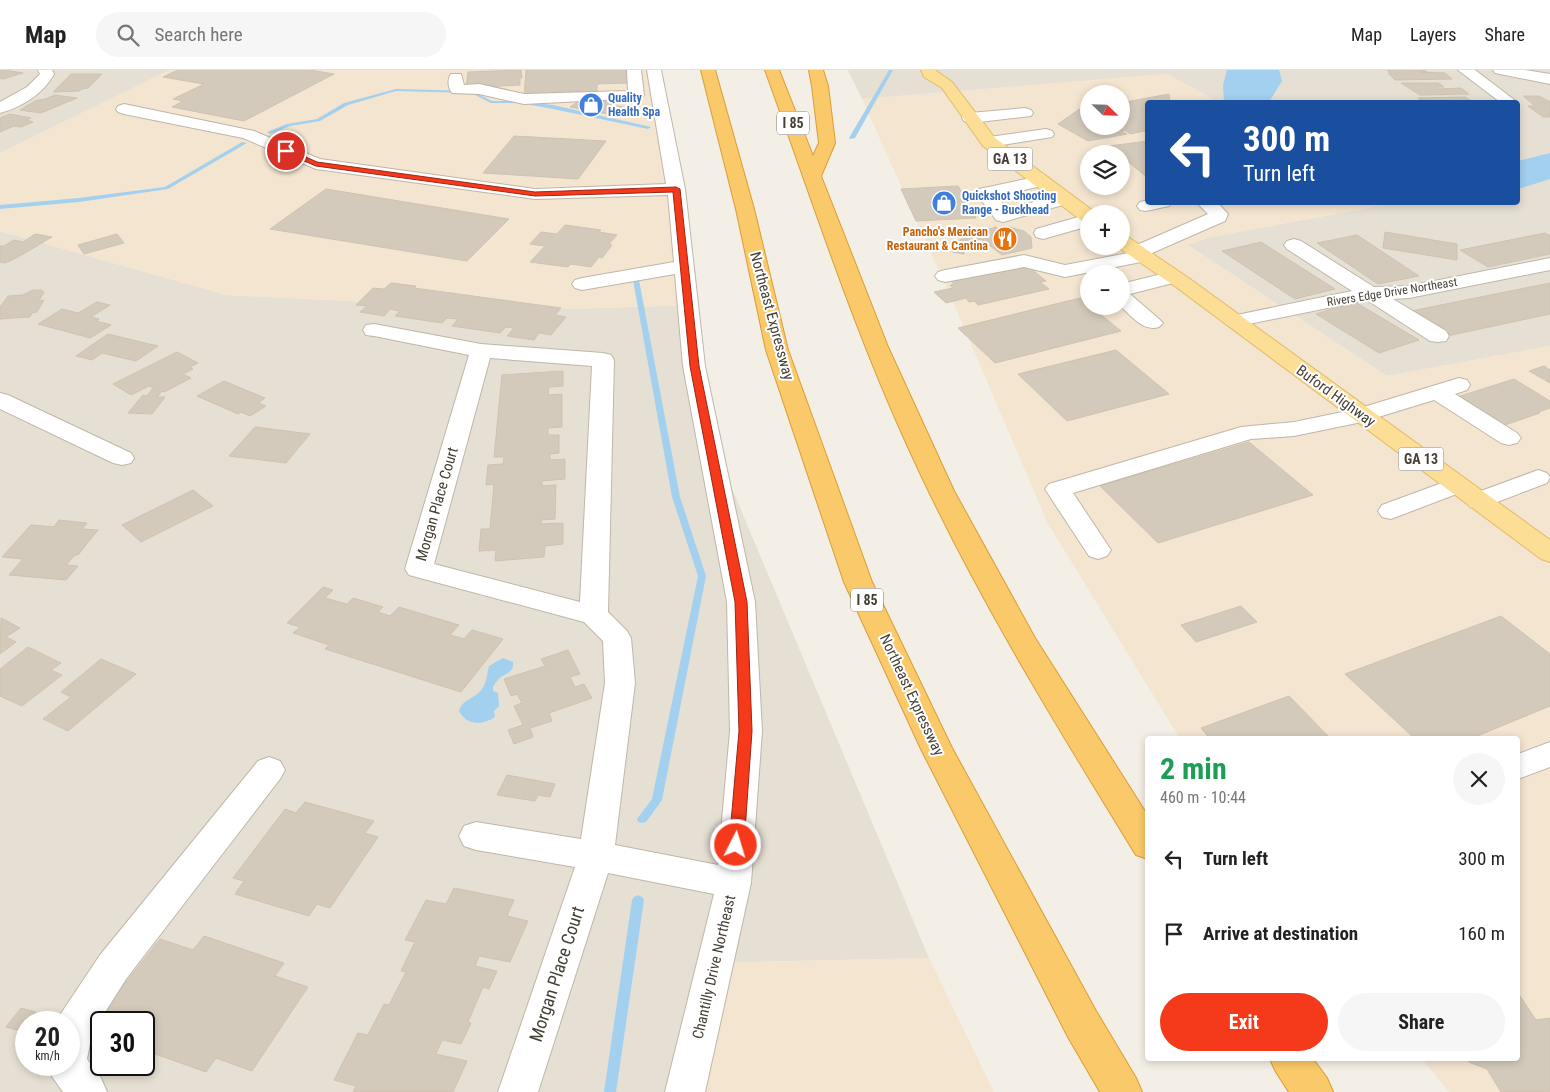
<!DOCTYPE html>
<html lang="en">
<head>
<meta charset="utf-8">
<style>
  :root { --surface:#fff; --page:#f6f6f6; --text:#222; --muted:#767676; --line:#e0e0e0; --accent:#f5391b }
  body { margin:0; font-family:"Roboto Condensed",sans-serif; background:var(--page); color:var(--text); height:100vh; display:flex; flex-direction:column; font-size:19px; white-space:nowrap }
  * { box-sizing:border-box; margin:0 }
  p { font-size:16px; color:var(--muted) }
  .icon { flex:none; width:28px; height:28px; fill:none; stroke:currentColor; stroke-width:2; stroke-linecap:round; stroke-linejoin:round }
  .map { position:relative; flex:1; overflow:hidden }
  .side { position:absolute; left:1145px; top:666px; width:375px; height:325px; display:flex; flex-direction:column; background:var(--surface); border-radius:5px; box-shadow:0 2px 8px #0003 }
  .side>* { flex:none }
  .hud { position:absolute; left:1145px; top:30px; width:375px; height:105px; border-radius:5px; box-shadow:0 2px 8px #0003; background:#1a4fa0; color:#fff; overflow:hidden }
  .needle { width:32px; rotate:113deg }
  .controls { position:absolute; left:1080px; top:15px; display:grid; gap:10px }
  .controls a { display:grid; place-items:center; width:50px; height:50px; border-radius:50%; background:var(--surface); box-shadow:0 2px 8px #0003; font-size:25px }
  .speed { position:absolute; left:15px; top:941px; display:flex; gap:10px; font-size:25px; font-weight:700; text-align:center }
  .speed>* { display:grid; place-content:center; width:65px; height:65px; border-radius:50%; background:var(--surface); box-shadow:0 2px 8px #0003; line-height:1 }
  .speed small { font-size:12px; font-weight:400 }
  .speed .limit { border:2px solid #111; border-radius:8px; background:#fff; color:#111 }
  .pin { position:absolute; display:grid; place-items:center; width:42px; height:42px; color:#fff; margin:-21px; border:2px solid #fff; border-radius:50%; box-shadow:0 1px 5px #0007 }
  .me { position:absolute; width:55px; margin:-28px; rotate:5deg; stroke-linejoin:round; filter:drop-shadow(0 0 4px #0008) }
  .turn { display:flex; align-items:center; gap:18px; height:105px; padding:0 15px; font-size:22px }
  .turn .icon { width:65px; height:65px; stroke-width:2.5 }
  .turn b { display:block; font-size:35px; line-height:42px }
  .round { display:grid; place-items:center; flex:none; width:52px; height:52px; border-radius:26px; background:var(--page) }
  .headline { display:flex; align-items:center; justify-content:space-between; height:85px; padding:0 15px }
  h1 { font-size:30px; font-weight:700; line-height:38px; color:#1e9e55 }
  .button { display:flex; gap:10px; margin-top:auto; padding:10px 15px }
  .button a { flex:1; height:58px; border-radius:30px; background:var(--accent); color:#fff; font-size:20px; font-weight:700; line-height:58px; text-align:center }
  .button a+a { background:var(--page); color:var(--text) }
  ul { padding:0; list-style:none }
  li { display:flex; align-items:center; gap:15px; height:75px; padding:0 15px }
  li div { flex:1 }
  li b { display:block; font-size:19px }
  li em { font-style:normal }
  header { display:flex; align-items:center; gap:30px; box-sizing:border-box; height:70px; padding:0 25px; background:var(--surface); border-bottom:1px solid var(--line) }
  header strong { font-size:24px }
  nav { display:flex; gap:28px; margin-inline-start:auto; font-size:18px }
  .search { width:350px; height:45px; background:var(--page); display:flex; align-items:center; gap:12px; box-sizing:border-box; padding:0 18px; border-radius:28px; color:var(--muted); font-size:19px }
  .map>svg:first-child { display:block }
  .residential { fill:#e6e0d4; fill-rule:evenodd }
  .commercial { fill:#f4e5d1; fill-rule:evenodd }
  .water { fill:#a3d0ee }
  .lines { fill:none; stroke-linecap:round; stroke-linejoin:round }
  .stream { fill:#a3d0ee; fill-rule:evenodd }
  .building { fill:#d4cabc; stroke:#cfc2af }
  .minor-casing { stroke:#beb6a9; stroke-width:2 }
  .major-casing { stroke:#e1bb66; stroke-width:2 }
  .highway-casing { stroke:#da9d39; stroke-width:2 }
  .minor { fill:#fff; fill-rule:evenodd }
  .major { fill:#fcde96; fill-rule:evenodd }
  .highway { fill:#fac969; fill-rule:evenodd }
  .route { fill:#f5391b; stroke:#9f2512 }
  .labels { text-anchor:middle; stroke-width:4; stroke-linejoin:round; paint-order:stroke }
  .far-shop-label { font-size:12px; font-weight:bold; fill:#366cbe; stroke:#fff; text-anchor:start }
  .far-food-label { font-size:12px; font-weight:bold; fill:#c56008; stroke:#fff; text-anchor:end }
  .far-street-label { font-size:12px; fill:#453f35; stroke:#fff }
  .shield { fill:#fff; stroke:#7d7972; stroke-width:1 }
  .shield-label { font-size:14px; font-weight:bold; fill:#453f35 }
  .street-label { font-size:15px; fill:#453f35; stroke:#fff }
  .near-street-label { font-size:18px; fill:#453f35; stroke:#fff }
</style>
</head>
<body>
<header>
<strong>Map</strong>
<div class="search"><svg class="icon" aria-label="search" viewBox="0 0 24 24"><circle cx="10" cy="10" r="6"/><path d="M15 15l6 6"/></svg>Search here</div>
<nav><a>Map</a><a>Layers</a><a>Share</a></nav>
</header>
<div class="map">
<svg width="1550" height="1022" viewBox="0 0 1550 1022">
  <rect width="100%" height="100%" fill="#f3efe6"/>
  <!-- residential -->
  <path class="residential" d="M0,0H170L0,83Z
    M848,0H1550V276L1387,306L1186,174L1211,167L1394,133L1518,132V32H1218L1167,4L862,29Z
    M0,161L227,225L534,240L693,235L728,409L929,888L711,893L680,1022H0ZM26,952H69V995H26ZM101,952H144V995H101Z"/>
  <!-- commercial -->
  <path class="commercial" d="M170,0H653L658,67L693,235L534,240L227,225L0,161V83Z
    M1167,4L1218,32H1148V132L1394,133L1211,167L1187,175L1387,306L1550,276V1022H1449L1422,989H1518V669H1180L1047,452L951,227L862,29ZM1089,24H1121V56H1089ZM1089,84H1121V116H1089ZM1089,144H1121V176H1089ZM1089,204H1121V236H1089Z
    M929,888L994,1022H680L711,893Z"/>
  <!-- water -->
  <path class="water" d="M1227,0H1279L1282,11L1269,32H1224L1223,15Z
    M1550,83V109L1518,119V91Z
    M503,588L513,592C514,602 508,602 501,607C498,609 495,614 493,617V621L498,623L499,636L494,641L495,647C482,656 466,655 459,641C463,628 475,629 482,619C487,612 487,604 489,596Z"/>
  <g class="lines">
    <!-- stream -->
    <path class="stream" d="M889,0H893L855,68L850,69L849,68Z
      M396,19L472,21L492,31H520L553,35L651,57L648,59L553,39L520,33H491L471,23L396,21L348,35L320,51L290,56L270,64L267,62L287,54L317,49L344,33Z
      M242,72L247,73L168,119L79,132L0,139V135L79,128L165,117Z
      M636,208L639,210L680,427L706,506L662,730L646,752L642,753L638,752L637,749L652,729L698,506L672,427L633,210Z
      M638,825L642,827L644,830L616,1022H604L632,830L634,827Z"/>
  </g>
  <!-- building -->
  <path class="building" d="M0,0H4L23,3L3,9L0,8Z
    M178,0H310L334,4L244,51L172,37L183,31L173,29L204,14L163,7Z
    M521,0L522,8H520V15L466,18L468,2Z
    M526,0H626L627,13L597,14V22L524,25Z
    M1387,0H1424L1427,2H1420L1445,3L1452,9L1395,10L1388,3H1391Z
    M71,4H102L88,18L82,19L79,21L53,22Z
    M1401,13H1439L1444,17H1436L1438,19L1461,18L1469,24L1420,25Z
    M1169,24L1170,32H1148V62L1144,61L1130,64L1125,60L1121,61L1127,64L1088,71L1058,54L1081,38L1088,37L1089,56H1121V33Z
    M55,25L77,28L41,43L20,40L35,31L45,29Z
    M1523,26H1539L1550,32V47H1543L1528,36H1535Z
    M602,27L618,30L611,35L624,37L614,45L570,37L580,30L595,32Z
    M1465,27L1473,32H1423L1418,28Z
    M10,44L31,48L26,50L33,52L21,57L14,56L0,62V48Z
    M514,66L606,71L578,109L483,103Z
    M1148,71V108L1121,86V84H1118L1109,76Z
    M958,116L976,148L916,151L901,119Z
    M326,119L509,149L467,191L270,159Z
    M565,155L601,160L599,162L617,165L609,174L612,175L602,188L599,187L591,197L571,194L568,197L530,192L545,176L530,174L541,162L557,164Z
    M996,157L1000,160L1009,157L1024,161L1031,167L1032,178L1002,185L981,169L965,174L964,184L952,182L954,172L973,165L983,164L980,162Z
    M1385,162L1457,174V190L1383,178Z
    M1545,163L1550,166V184L1488,197L1460,180Z
    M35,164L52,167L18,187L5,193L0,192V176H4L14,170L23,172Z
    M117,164L124,173L84,184L78,175Z
    M1357,165L1419,206L1378,214L1317,173Z
    M1261,172L1335,219L1295,229L1222,181Z
    M1020,195L1024,199L1030,198L1046,211L1040,212L1049,219L978,235L974,231L969,232L966,228L946,233L934,222L953,218L950,215L954,214L950,210Z
    M391,213L416,216L414,218L561,238L555,245L566,247L551,265L539,263L534,270L507,266L514,258L506,257L500,263L452,256L458,249L447,248L442,253L395,246L400,241L390,239L384,246L360,242L367,236L356,235L373,218L384,219Z
    M1550,213V244L1447,266L1411,241Z
    M33,220H41L44,222L39,231L44,230L37,242L32,243L30,247L0,249V237L8,226L23,225Z
    M1080,228L1121,261L995,293L958,258Z
    M97,232L110,235L91,247L99,249L96,251L111,255L90,268L38,254L62,239L78,243Z
    M1355,232L1419,270L1379,283L1316,244Z
    M108,264L158,276L136,291L102,283L92,290L76,286Z
    M1116,280L1169,324L1067,351L1018,304Z
    M177,282L198,293L190,297L193,299L183,304L191,308L164,322L162,321L157,327H165L152,344L128,343L143,325L147,326L153,318L149,316L131,325L113,314Z
    M1544,296L1550,300V313L1529,301Z
    M563,301V316L549,317L548,325L562,324V357L548,358V365H559V383L550,384V390L565,389V409L542,411V416L556,415L555,449L541,450V454L563,453V474L545,476L544,487L495,491L496,480L479,481L481,459H490L494,414L486,415L488,395L503,394L504,387H494L502,305Z
    M1514,309L1550,331V338L1538,342L1540,343L1502,356L1457,327Z
    M224,311L265,328L258,333L266,336L250,346L241,342L238,344L197,326Z
    M255,357L310,364L286,393L229,386Z
    M1249,372L1313,425L1158,473L1100,416Z
    M193,420L213,436L141,472L122,455Z
    M59,450L87,453L82,459L98,460L78,485H75L66,495L78,496L66,510L9,505L23,489L2,487L31,455L54,457Z
    M323,517L333,520L325,528L347,534L353,528L383,537L378,542L390,546L399,537L459,555L450,565L464,569L472,560L503,569L461,622L325,579L329,575L293,563L300,557L287,553Z
    M1241,536L1257,552L1196,572L1181,555Z
    M1501,546L1550,584V636L1470,669H1408L1413,667L1345,604Z
    M1,548L20,558L6,567L16,572L0,584Z
    M28,577L61,593L51,600L62,605L22,636L0,626V599Z
    M568,580L580,604L570,607L575,617L584,614L592,628L549,643L552,651L530,658L533,667L514,674L508,660L523,655L514,636L522,633L517,624L511,626L504,609L545,596L541,589Z
    M101,589L136,604L68,661L43,649L71,627L61,622Z
    M1289,626L1331,669H1210L1201,658Z
    M507,705L555,714L550,727L538,725L535,731L497,725Z
    M305,732L374,751L365,763L378,767L330,838L317,834L309,846L235,824L244,811L233,808L285,739L296,743Z
    M454,818L514,830L507,846L528,851L510,892L479,886L475,896L497,901L489,919L483,917L468,952L471,953L461,974L442,970L436,984L467,991L453,1022H353L356,1016L334,1010L358,963L368,965L384,934L389,935L406,902L401,901L415,872L405,870L426,830L446,834Z
    M204,866L284,893L275,906L308,917L252,1001L216,988L206,1002L144,980V952H119L100,945L160,869L193,880Z
    M1518,923L1536,950L1550,948V1022H1501L1487,999L1471,993L1465,989H1518Z
    M21,938L36,942L21,961L6,957Z"/>
  <g class="lines">
    <defs>
      <path id="minor" d="M38,0H52L54,4C43,24 22,37 0,43V32L27,17L40,4Z
        M627,0H641L644,25L641,28L524,34L479,24L452,23C448,18 447,9 451,4H461L464,15L479,14L524,24L628,21Z
        M647,0H661L685,119L705,296L755,532L762,661L751,813L705,1022H665L714,824L608,803L538,1022H498L575,797L476,780L464,776L459,766L464,756L476,752L581,769L605,613L603,571L584,552L409,505L405,499L469,285L374,266L366,265L363,260L366,255L374,254L481,274L603,283L611,285L614,290L608,542L627,561L631,568L635,613L615,775L718,795L730,661L727,532L683,296L675,204L582,220L575,218L572,214L575,210L582,208L674,192L668,125L535,129L316,99L243,68L124,44L118,42L116,39L118,36L124,34L254,61L320,89L535,119L666,114ZM490,288L592,296L580,532L434,494Z
        M1458,0H1475L1517,32H1500Z
        M1493,0H1525L1550,4V14L1495,3Z
        M1025,38L1031,40L1033,43L1031,46L970,53L964,51L962,48L964,45L970,43Z
        M1046,59L1052,61L1054,64L1052,67L989,77L983,76L981,72L983,68L989,67Z
        M1040,106L1046,107L1049,111L1046,115L997,126L1007,139L1064,124L1070,125L1073,129L1070,133L1003,152L996,150L976,123L979,119Z
        M1148,130V132H1172L1169,136L1146,141L1140,140L1137,136L1140,132Z
        M1196,132H1217L1228,144L1225,151L1152,183L1154,186L1151,190L1065,207L1024,197L945,212L938,210L935,206L938,202L945,200L1024,185L1065,195L1128,183L1130,178L1208,144Z
        M1089,144V156L1043,169L1036,167L1034,163L1036,159Z
        M1294,169L1301,171L1374,217L1409,216L1550,188V200L1409,228L1393,229L1446,261L1449,266L1446,271L1438,272L1430,271L1367,230L1234,257L1227,255L1223,251L1227,247L1352,221L1287,179L1284,175L1287,171Z
        M1174,201L1181,203L1184,207L1181,211L1130,224L1159,249L1163,253L1159,257C1143,262 1132,246 1120,236H1121V214Z
        M1459,308L1467,310L1470,315L1467,320L1455,324L1517,363L1521,368L1517,373L1509,375L1501,373L1434,330L1362,352L1294,366L1251,369L1073,423L1111,480L1107,486L1098,489L1089,486L1045,419L1049,414L1241,357L1294,352L1357,339Z
        M0,323L8,325L131,383L134,388L131,393L122,395L113,393L0,339Z
        M1538,400L1547,403L1550,407L1547,413L1479,439L1470,437L1466,431L1470,425Z
        M1458,407L1467,410L1471,415L1467,420L1391,449L1382,447L1378,441L1382,435Z
        M1550,672V697L1518,709V684Z
        M269,687L280,691L285,700L280,709L126,909L92,963L87,989L101,1008L107,1022H63L53,1008L47,995H69V952H57L60,945L100,885L258,691Z"/>
      <path id="major" d="M921,0H935L952,12L995,68L1096,143L1089,144V152L1082,151L983,76L942,18L924,7Z
        M1121,165L1128,167L1190,209L1550,470V492L1541,489L1176,217L1116,176H1121Z"/>
      <path id="highway" d="M701,0H715L754,139L788,280L872,512L952,678L1096,941L1136,1008L1142,1022H1100L1068,967L921,679L844,512L766,280L736,139Z
        M765,0H779L813,86L819,73L812,16L809,0H823L828,16L835,73L821,106L888,277L954,421L1035,568L1148,746V789L1136,785C1053,650 969,514 904,368C850,249 810,123 765,0Z
        M1270,989H1313L1327,1008L1333,1022H1289L1276,1002Z"/>
    </defs>
    <!-- minor casing -->
    <use href="#minor" class="minor-casing"/>
    <!-- major casing -->
    <use href="#major" class="major-casing"/>
    <!-- highway casing -->
    <use href="#highway" class="highway-casing"/>
    <!-- minor -->
    <use href="#minor" class="minor"/>
    <!-- major -->
    <use href="#major" class="major"/>
    <!-- highway -->
    <use href="#highway" class="highway"/>
  </g>
  <!-- route -->
  <path class="route" d="M283,79H288L317,92L535,122L676,117L680,119L699,296L747,532L752,661L744,775L741,779L736,781L732,779L729,775L739,661L735,532L690,296L673,122L535,126L316,96L283,82Z"/>
  <!-- icons -->
  <defs>
    <symbol id="shop-disc" viewBox="-11 -11 22 22"><circle r="9.5" fill="#3f7fe0" stroke="#fff"/><path d="M-5-2.5h2.3a2.7 3.5 0 0 1 5.4 0H5L5.5 6h-11ZM-1.5-2.5h3a1.5 2.3 0 0 0-3 0Z" fill="#fff"/></symbol>
    <symbol id="restaurant-disc" viewBox="-11 -11 22 22"><circle r="9.5" fill="#e8710a" stroke="#fff"/><path d="M-5-6h1v4h1v-4h1v4h1v-4h1v5L-1.5 .5V6h-2V.5L-5-1ZM5-6V6H3V1.5H1.5Q1.5-4 5-6Z" fill="#fff"/></symbol>
  </defs>
  <g fill-rule="evenodd">
    <use href="#shop-disc" x="577" y="21" width="28" height="28"/>
    <use href="#shop-disc" x="930" y="119" width="28" height="28"/>
    <use href="#restaurant-disc" x="991" y="155" width="28" height="28"/>
  </g>
  <g class="labels">
    <!-- far-shop labels -->
    <g class="far-shop-label">
      <text x="608" y="32">Quality<tspan x="608" dy="14">Health Spa</tspan></text>
      <text x="962" y="130">Quickshot Shooting<tspan x="962" dy="14">Range - Buckhead</tspan></text>
    </g>
    <!-- far-food labels -->
    <g class="far-food-label">
      <text x="988" y="166">Pancho's Mexican<tspan x="988" dy="14">Restaurant &amp; Cantina</tspan></text>
    </g>
    <!-- far-street labels -->
    <g class="far-street-label">
      <text transform="translate(1392 222) rotate(-9)" y="4">Rivers Edge Drive Northeast</text>
    </g>
    <!-- shield labels -->
    <g class="shield">
      <rect x="777" y="41.5" width="32" height="23" rx="4"/>
      <rect x="987.5" y="77.5" width="45" height="23" rx="4"/>
      <rect x="1398.5" y="377.5" width="45" height="23" rx="4"/>
      <rect x="851" y="518.5" width="32" height="23" rx="4"/>
    </g>
    <g class="shield-label">
      <text x="793" y="58">I 85</text>
      <text x="1010" y="94">GA 13</text>
      <text x="1421" y="394">GA 13</text>
      <text x="867" y="535">I 85</text>
    </g>
    <!-- street labels -->
    <g class="street-label">
      <text transform="translate(772 246) rotate(75)" y="5">Northeast Expressway</text>
      <text transform="translate(1336 326) rotate(36)" y="5">Buford Highway</text>
      <text transform="translate(437 434) rotate(-74)" y="5">Morgan Place Court</text>
      <text transform="translate(912 625) rotate(65)" y="5">Northeast Expressway</text>
      <text transform="translate(714 897) rotate(-77)" y="5">Chantilly Drive Northeast</text>
    </g>
    <!-- near-street labels -->
    <g class="near-street-label">
      <text transform="translate(557 904) rotate(-72)" y="6">Morgan Place Court</text>
    </g>
  </g>
</svg>
<div class="controls">
<a><svg class="needle" viewBox="-14 -14 28 28"><path d="M0-13l5 13h-10z" fill="#e53935"/><path d="M0 13l5-13h-10z" fill="#767676"/></svg></a>
<a><svg class="icon" aria-label="layers" viewBox="0 0 24 24"><path d="M12 4l9 5-9 5-9-5zM3 14l9 5 9-5"/></svg></a>
<a>+</a>
<a>−</a>
</div>
<div class="speed"><div>20<small>km/h</small></div><div class="limit">30</div></div>
<div class="pin" style="left:286px;top:81px;background:#d93025"><svg class="icon" aria-label="arrive" viewBox="0 0 24 24"><path d="M6 21V4h12l-3 4 3 4H6"/></svg></div>
<svg class="me" style="left:736px;top:775px" viewBox="-20 -20 40 40"><circle r="17" fill="#f5391b" stroke="#fff" stroke-width="3"/><path d="M0-11L8 9 0 5-8 9z" fill="#fff"/></svg>
<div class="hud">
<div class="turn"><svg class="icon" aria-label="left" viewBox="0 0 24 24"><path d="M17 20v-9H6M10 6l-5 5 5 5"/></svg><div><b>300 m</b>Turn left</div></div>
</div>
<section class="side">
<div class="headline"><div><h1>2 min</h1><p>460 m · 10:44</p></div><a class="round"><svg class="icon" aria-label="close" viewBox="0 0 24 24"><path d="M6 6l12 12M18 6L6 18"/></svg></a></div>
<ul>
<li><svg class="icon" aria-label="left" viewBox="0 0 24 24"><path d="M17 20v-9H6M10 6l-5 5 5 5"/></svg><div><b>Turn left</b></div><em>300 m</em></li>
<li><svg class="icon" aria-label="arrive" viewBox="0 0 24 24"><path d="M6 21V4h12l-3 4 3 4H6"/></svg><div><b>Arrive at destination</b></div><em>160 m</em></li>
</ul>
<div class="button"><a>Exit</a><a>Share</a></div>
</section>
</div>
</body>
</html>
